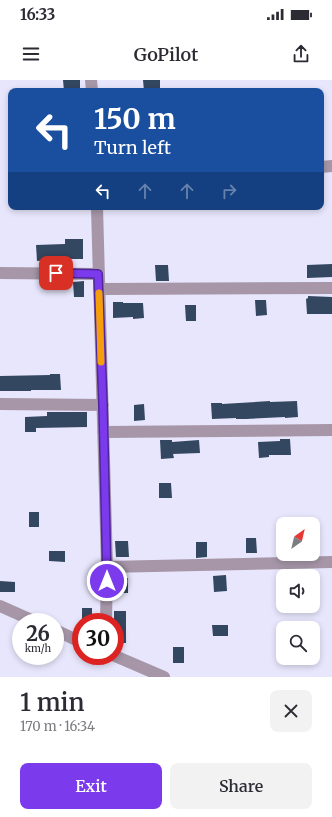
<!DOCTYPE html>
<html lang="en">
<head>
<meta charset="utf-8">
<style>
  :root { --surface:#fff; --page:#f2f2f3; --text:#2b2b33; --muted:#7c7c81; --accent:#7c3aed }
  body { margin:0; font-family:Merriweather,serif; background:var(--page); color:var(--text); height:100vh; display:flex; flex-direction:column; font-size:15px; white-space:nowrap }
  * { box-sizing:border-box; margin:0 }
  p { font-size:13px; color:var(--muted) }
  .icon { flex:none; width:22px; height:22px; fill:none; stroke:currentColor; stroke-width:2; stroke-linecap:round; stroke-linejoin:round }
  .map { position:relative; height:597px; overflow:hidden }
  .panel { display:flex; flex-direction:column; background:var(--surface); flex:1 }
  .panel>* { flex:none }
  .banner { position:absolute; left:8px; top:8px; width:316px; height:122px; border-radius:8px; box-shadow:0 2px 6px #0003; background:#1a4fa0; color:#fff; overflow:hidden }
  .needle { width:26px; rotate:34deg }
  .controls { position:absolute; left:276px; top:437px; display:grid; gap:8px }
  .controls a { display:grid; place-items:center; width:44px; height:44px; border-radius:8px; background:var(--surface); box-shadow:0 2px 6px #0003; font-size:20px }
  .speed { position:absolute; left:12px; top:533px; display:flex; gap:8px; font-size:20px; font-weight:700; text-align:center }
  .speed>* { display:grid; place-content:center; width:52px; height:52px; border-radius:50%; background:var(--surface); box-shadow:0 2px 6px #0003; line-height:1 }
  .speed small { font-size:10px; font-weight:400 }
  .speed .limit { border:6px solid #d22; background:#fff; color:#111 }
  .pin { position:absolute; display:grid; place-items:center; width:34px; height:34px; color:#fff; margin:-17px; border-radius:8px; box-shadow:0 2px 6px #0006 }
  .me { position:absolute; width:44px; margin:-22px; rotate:0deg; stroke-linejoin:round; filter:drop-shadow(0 0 3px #0008) }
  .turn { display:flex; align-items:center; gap:14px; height:84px; padding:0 20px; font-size:18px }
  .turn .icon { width:52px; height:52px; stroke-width:2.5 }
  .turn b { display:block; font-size:28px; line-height:34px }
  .lanes { display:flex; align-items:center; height:38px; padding:0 20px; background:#0003; justify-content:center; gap:20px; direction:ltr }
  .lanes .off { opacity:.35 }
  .round { display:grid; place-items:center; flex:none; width:42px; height:42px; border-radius:8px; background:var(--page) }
  .summary { display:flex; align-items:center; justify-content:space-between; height:68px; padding:0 20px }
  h1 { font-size:24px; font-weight:600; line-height:30px }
  .primary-button { display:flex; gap:8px; margin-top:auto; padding:8px 20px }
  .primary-button a { flex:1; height:46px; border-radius:8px; background:var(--accent); color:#fff; font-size:16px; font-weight:600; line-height:46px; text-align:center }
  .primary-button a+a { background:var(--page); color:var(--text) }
  .status { display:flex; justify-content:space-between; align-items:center; height:28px; padding:0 20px; background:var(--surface); direction:ltr }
  .status svg { height:11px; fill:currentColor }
  header { display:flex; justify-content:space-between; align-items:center; height:52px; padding:0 20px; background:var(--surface); font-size:18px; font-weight:600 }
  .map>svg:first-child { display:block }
  .building { fill:#344760 }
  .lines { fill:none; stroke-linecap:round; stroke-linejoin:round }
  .minor { stroke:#a696a8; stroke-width:12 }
  .route-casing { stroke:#51269a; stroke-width:10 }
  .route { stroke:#7c3aed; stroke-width:7 }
  .slow { stroke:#f59e0b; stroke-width:7 }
</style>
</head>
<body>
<div class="status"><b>16:33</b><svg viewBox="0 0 49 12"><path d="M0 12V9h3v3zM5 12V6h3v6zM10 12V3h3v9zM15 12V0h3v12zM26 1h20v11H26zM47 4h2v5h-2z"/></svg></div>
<header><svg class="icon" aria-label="menu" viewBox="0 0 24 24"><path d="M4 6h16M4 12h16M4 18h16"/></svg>GoPilot<svg class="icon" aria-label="share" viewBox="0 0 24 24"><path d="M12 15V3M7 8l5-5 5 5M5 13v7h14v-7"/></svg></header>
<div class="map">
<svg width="332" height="597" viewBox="0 0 332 597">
  <rect width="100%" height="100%" fill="#e8e6fc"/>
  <!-- building -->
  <path class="building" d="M63,0H80V11H64Z
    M143,0H160V11H144Z
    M65,159H83V179H48V180L37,181L36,165L65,164Z
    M332,184V197L307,198V185Z
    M155,185H168L169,201H156Z
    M84,201V217H74L73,202Z
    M308,216L332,217V234H307L306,219L308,218Z
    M255,220H266L267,235L256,236Z
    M113,222H123V223H143L144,238L133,239V237L113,238Z
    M185,225H196V241H186Z
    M50,294H60L61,310H31V311H0V296L50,295Z
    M270,321V322L297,321L298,337L285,338V337L246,339H236V338L212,339L211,323H222V324Z
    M144,324L145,340L134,341V325Z
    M47,332H87V347L36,348V352H25V337L47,336Z
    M280,359H290L291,375H269V377L259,378L258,362L280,361Z
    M160,360H172V362L199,360L200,373L173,374L174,378L161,379Z
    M159,403H171L172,418H159Z
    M29,432H39V447H29Z
    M246,458H256L257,473H246Z
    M115,461H128L129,477H116Z
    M196,462H207V477L196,478Z
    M49,471H65V482L49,481Z
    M226,495L227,511L214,512L213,496Z
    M118,498H128V513H118Z
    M0,501L15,502V512H0Z
    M82,528H92V542H82Z
    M114,531H126V563H115L116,541H114Z
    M212,545H228V556H213Z
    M173,567H184V583H173Z"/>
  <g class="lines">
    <!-- minor -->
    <path class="minor" d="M91,0L92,11
      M321,87L332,86
      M97,127L107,487L106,542
      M0,193L99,194
      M99,209L332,208
      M0,324L103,325
      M103,352L332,350
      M107,487L332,482
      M0,526L36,542
      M55,550L81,562
      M115,576L164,597"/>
  </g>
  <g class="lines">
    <defs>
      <path id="route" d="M56,193L98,194L103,325L107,501"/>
    </defs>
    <!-- route casing -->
    <use href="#route" class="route-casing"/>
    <!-- route -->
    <use href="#route" class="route"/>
    <!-- slow -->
    <path class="slow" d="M99,213L101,282"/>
  </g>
</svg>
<div class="controls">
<a><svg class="needle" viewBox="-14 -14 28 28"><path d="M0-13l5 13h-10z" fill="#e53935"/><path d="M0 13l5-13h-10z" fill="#7c7c81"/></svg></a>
<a><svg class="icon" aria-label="sound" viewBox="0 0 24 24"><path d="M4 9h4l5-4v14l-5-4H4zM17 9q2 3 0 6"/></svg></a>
<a><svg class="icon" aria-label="search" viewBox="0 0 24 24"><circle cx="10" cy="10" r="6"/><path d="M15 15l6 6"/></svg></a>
</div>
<div class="speed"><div>26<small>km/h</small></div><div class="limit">30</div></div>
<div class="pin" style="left:56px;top:193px;background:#d93025"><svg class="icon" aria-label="arrive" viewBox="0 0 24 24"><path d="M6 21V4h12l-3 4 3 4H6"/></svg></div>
<svg class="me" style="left:107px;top:501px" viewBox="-20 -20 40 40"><circle r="17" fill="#7c3aed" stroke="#fff" stroke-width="3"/><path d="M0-11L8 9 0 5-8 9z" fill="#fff"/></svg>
<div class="banner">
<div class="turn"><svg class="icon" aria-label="left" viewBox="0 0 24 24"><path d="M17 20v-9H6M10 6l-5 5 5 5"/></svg><div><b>150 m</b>Turn left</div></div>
<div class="lanes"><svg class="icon" aria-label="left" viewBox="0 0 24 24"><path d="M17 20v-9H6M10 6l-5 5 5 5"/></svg><svg class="icon off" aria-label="ahead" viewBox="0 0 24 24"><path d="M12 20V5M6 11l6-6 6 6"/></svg><svg class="icon off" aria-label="ahead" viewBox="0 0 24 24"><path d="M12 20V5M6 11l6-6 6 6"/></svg><svg class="icon off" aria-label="right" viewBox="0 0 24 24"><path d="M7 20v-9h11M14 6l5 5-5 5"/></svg></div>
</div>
</div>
<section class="panel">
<div class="summary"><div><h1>1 min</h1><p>170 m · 16:34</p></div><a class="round"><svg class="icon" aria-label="close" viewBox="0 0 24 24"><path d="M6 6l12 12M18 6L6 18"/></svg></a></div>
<div class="primary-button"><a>Exit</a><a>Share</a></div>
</section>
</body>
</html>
